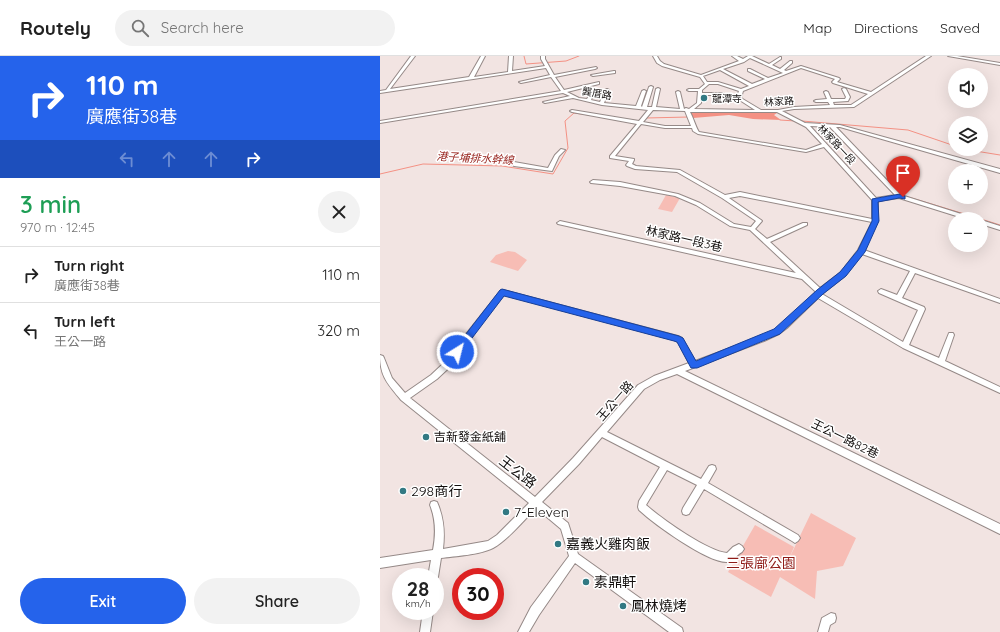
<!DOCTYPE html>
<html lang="en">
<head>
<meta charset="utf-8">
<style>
  :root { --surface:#fff; --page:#f2f2f2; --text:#222; --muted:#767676; --line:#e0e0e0; --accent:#2563eb }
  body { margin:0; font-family:Quicksand,"Noto Sans TC",sans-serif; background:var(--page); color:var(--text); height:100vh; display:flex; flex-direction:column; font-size:15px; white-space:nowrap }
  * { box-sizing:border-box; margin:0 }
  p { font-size:13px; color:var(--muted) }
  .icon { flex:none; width:22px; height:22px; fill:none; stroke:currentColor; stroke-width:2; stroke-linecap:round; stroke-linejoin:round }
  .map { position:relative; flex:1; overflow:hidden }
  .sheet { display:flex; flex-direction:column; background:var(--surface); width:380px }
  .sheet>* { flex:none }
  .top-card { background:#2563eb; color:#fff; overflow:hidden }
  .controls { position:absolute; left:568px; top:12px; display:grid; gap:8px }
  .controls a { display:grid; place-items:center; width:40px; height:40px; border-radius:50%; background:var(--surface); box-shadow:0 4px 16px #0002; font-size:20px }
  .speed { position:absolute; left:12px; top:512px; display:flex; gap:8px; font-size:20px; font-weight:700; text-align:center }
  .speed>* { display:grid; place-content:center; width:52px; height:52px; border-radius:50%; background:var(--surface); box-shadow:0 4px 16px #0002; line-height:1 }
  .speed small { font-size:10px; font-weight:400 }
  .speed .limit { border:6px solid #d22; background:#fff; color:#111 }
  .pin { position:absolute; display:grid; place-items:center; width:34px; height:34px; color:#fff; margin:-41px -17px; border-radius:50% 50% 50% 0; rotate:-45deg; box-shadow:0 0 4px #0007 }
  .pin .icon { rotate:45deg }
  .me { position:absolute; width:44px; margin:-22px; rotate:36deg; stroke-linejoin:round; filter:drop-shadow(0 0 3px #0008) }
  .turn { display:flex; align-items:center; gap:14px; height:84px; padding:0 20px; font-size:18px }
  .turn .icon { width:52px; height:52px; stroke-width:2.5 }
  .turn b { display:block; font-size:28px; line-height:34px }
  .lanes { display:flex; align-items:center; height:38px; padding:0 20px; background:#0003; justify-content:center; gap:20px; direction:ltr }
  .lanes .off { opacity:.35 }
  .round { display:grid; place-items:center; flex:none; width:42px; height:42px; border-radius:21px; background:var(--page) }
  .headline { display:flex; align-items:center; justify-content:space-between; height:68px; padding:0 20px }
  h1 { font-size:24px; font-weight:600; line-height:30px; color:#1e9e55 }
  .action { display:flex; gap:8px; margin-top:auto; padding:8px 20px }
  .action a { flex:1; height:46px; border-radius:24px; background:var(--accent); color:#fff; font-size:16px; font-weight:600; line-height:46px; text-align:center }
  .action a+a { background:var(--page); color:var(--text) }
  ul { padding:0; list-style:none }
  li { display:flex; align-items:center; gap:12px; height:56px; padding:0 20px; border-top:1px solid var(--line) }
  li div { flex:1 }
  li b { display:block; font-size:15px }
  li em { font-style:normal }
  header { display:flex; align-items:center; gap:24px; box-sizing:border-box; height:56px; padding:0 20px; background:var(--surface); border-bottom:1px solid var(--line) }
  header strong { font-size:19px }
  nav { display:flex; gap:22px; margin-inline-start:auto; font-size:14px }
  .search { width:280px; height:36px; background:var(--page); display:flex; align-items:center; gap:10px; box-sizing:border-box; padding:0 14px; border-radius:22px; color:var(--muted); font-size:15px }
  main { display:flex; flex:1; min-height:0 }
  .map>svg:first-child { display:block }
  .green { fill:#f7bdb5 }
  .water { fill:#f49184 }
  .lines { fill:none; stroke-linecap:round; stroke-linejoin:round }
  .stream { stroke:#f49184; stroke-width:1 }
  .minor-casing { stroke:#958987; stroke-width:2 }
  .minor { fill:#fff; fill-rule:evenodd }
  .route { fill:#2563eb; stroke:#184099 }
  .poi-dot { fill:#327983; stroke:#fff; stroke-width:1.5 }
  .labels { text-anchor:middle; stroke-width:3; stroke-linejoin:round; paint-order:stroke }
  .far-street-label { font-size:10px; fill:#120e0d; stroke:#fff }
  .far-poi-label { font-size:10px; fill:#120e0d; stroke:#fff; text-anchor:start }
  .far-water-label { font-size:11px; font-style:italic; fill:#992620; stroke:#fff }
  .street-label { font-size:12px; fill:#120e0d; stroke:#fff }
  .poi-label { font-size:12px; fill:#120e0d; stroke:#fff; text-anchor:start }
  .near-street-label { font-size:14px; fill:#120e0d; stroke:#fff }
  .near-poi-label { font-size:14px; fill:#120e0d; stroke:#fff; text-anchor:start }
  .near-park-label { font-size:14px; fill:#8f1b17; stroke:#fff }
</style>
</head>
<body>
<header>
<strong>Routely</strong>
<div class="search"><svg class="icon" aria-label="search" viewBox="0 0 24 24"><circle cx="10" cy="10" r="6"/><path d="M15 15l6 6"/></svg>Search here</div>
<nav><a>Map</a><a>Directions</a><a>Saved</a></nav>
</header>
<main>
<section class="sheet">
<div class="top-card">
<div class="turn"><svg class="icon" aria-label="right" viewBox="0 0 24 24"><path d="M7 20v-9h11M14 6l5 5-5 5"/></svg><div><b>110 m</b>廣應街38巷</div></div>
<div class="lanes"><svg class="icon off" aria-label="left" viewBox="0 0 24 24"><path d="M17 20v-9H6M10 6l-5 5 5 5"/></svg><svg class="icon off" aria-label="ahead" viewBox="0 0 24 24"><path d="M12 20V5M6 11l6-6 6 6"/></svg><svg class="icon off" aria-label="ahead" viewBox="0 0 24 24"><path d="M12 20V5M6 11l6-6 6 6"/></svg><svg class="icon" aria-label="right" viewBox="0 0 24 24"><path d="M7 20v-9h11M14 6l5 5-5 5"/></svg></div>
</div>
<div class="headline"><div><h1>3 min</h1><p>970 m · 12:45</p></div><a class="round"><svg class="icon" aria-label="close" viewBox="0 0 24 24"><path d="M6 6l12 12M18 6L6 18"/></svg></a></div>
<ul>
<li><svg class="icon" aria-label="right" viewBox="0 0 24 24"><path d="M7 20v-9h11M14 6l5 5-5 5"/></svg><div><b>Turn right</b><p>廣應街38巷</p></div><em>110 m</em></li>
<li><svg class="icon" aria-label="left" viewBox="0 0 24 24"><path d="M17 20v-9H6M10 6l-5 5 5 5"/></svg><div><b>Turn left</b><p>王公一路</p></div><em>320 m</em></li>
</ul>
<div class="action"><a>Exit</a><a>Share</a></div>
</section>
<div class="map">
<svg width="620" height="576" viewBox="0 0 620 576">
  <rect width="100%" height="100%" fill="#f2e4e2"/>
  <!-- green -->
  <path class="green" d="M286,139L300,142L292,156L278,153Z
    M128,195L135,196L147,204L138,215L110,206L116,199Z
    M431,457L476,482L463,510L437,515L435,543L400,521L391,541L348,516L375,469L414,491L408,505Z"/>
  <!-- water -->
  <path class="water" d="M308,54L389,56L397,57L394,59L401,64L373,63L349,59L313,62Z"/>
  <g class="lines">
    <!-- stream -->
    <path class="stream" d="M144,0L146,8L186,5L199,0
      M266,62L309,61
      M400,64L415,65
      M422,65L528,74L575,90
      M583,93L620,99
      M0,118L43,108L122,110L173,118L188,92L185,65L194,57L216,60
      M525,140L601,163
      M601,163L620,169"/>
    <defs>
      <path id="minor" d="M31,0H35L10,33L89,21L101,0H105L94,21L128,16L129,0H133L132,15L165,10L161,3V0H165V3L174,19L216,11L217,12L215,13L175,21L184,34L219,26V28L187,36L199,42L207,43L211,36H212L214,37L211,44L220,46L225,34L227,33L229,34L224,47L256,50L262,35L264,34L266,35L261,50L262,51L269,31L271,30L273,31L267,51H272L276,33L278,32L280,33L276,51L300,53L296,36L298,35L300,36L304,53L306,52L309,53L317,47L318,35H309L307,34L309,33H319L325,28L320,21L282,10L277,7L273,0H277L280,5L284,8L321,19L359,5L352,0H357L363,3L368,0H372L389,8L400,1H401V3L392,9L400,13L410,5H412V7L404,14L406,15L421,10L459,22L460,23L457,26L491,36L546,0H551L474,51L414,53L402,55L425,67L460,69L620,113V117L460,71H456L521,139L594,162L595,163H586L519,142L498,145V165L484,194L620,243V247L535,217L522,242L544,251L545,253L529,289L559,302L569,277H573L574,279L565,305L620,331V337L523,292L438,242L407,272L399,278L384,285L305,315L620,468V478L297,318L280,324L264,333L227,376L321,423L329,410L332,409L335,410L336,413L328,427L418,479L420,482L418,485L415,487L412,485L324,433L309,458L306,459L303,458L302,455L303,452L317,429L287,414L266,449C282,463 327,495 347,497L353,491L359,488L362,490L364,493L362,496C356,499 354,506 347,506C328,507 274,468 259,454L258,451L259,445L280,411L222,381L199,408L162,446L188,467L198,498L302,572L303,576H289L195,507L159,559L149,576H138L151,551L189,500L181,473L156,452C143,465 128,484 113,492C100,499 75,500 61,502L58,521L55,525V521H48L51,504L0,512V502L53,494C56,478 56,464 50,449L51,446L54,445L57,446C64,462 65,476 63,493L108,485L117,479L149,447L21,344C8,328 0,321 0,299L3,300L4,302L12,322L25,337L51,319L67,304L82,283L121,234H123L298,280L302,282L315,305L380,281L395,274L403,268L436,236L422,223L178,168L177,167L180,165L416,217L370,174L350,170L316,149L295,140L240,130L211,127L210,126L213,124L240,126L298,138L320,147L354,168L371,171L376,165L342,142L297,116L255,113L247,110L246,109L249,105L230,102V100L257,68L192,56L190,55L192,54L259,65L268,54L222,49L193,42L165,47L163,46L190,40L183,37L0,67V65L181,35L171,21L141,27L139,26L170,19L166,12L0,37V35L6,34ZM370,2L403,17L388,22L370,13H368V15L385,23L372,28L343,13L364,6ZM421,12L455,23L452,26L453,27L488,38L471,49H454L453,46L468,45L470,41L466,33L464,32L462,33L466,41L465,43H451L448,36L446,35L444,36L447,43L436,44L434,45L436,46H448L450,49L414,51L398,54H381L361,42L363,35ZM340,14L369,30L361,33L338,26H327L323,20ZM329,28H338L359,35L357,40L340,37H322V34ZM322,39H340L358,43L375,54L314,53L321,47ZM273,54L305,55L311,70H285L263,66ZM310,56H397L426,71L442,88L426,94L319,76C316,72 313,61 310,56ZM261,68L285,72H312L313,75L318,78L426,96L444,91L492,144V163L360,136L345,139L300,114L256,110L252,108L254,104V103L235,100ZM430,70L450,71L515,139L496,142ZM360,140L492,166L478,194L461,216L440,232L390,186L427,169V167H423L387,183L375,173L382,165L381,164L349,142ZM482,198L530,215L517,239L501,233L498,235L499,237L538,254L523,286L442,238L465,220ZM124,239L294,284L298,286L309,307L274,320L258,329L193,402L155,441L30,342L57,323L73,308L86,287Z
        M568,0H577L620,7V9Z
        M234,15H235V17L213,20L211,19Z
        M181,93L185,94L179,100L172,115L134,110L131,108L134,106L168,112L175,99Z
        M601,164L620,170V174L601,168Z
        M43,555H53L50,576H40Z
        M451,557L455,558L456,562L455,566L450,569L448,576H438L442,562Z"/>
    </defs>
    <!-- minor casing -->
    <use href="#minor" class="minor-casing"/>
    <!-- minor -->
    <use href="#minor" class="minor"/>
  </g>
  <!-- route -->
  <path class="route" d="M520,138L525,140V143L519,142L498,146L499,165L485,196L466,220L443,238L400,278L317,312H311L297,286L294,285L124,240L80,298L77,300L72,296L120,234L122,233L299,280L303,282L316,305L394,273L437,234L460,216L478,194L492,165V143Z"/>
  <!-- markers -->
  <g class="poi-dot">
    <circle cx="324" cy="42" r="4"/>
    <circle cx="46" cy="381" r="4"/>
    <circle cx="23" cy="435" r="4"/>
    <circle cx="126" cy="456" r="4"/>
    <circle cx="178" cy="488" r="4"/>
    <circle cx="206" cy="526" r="4"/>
    <circle cx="243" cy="550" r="4"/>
  </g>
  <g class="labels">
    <!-- far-street labels -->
    <g class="far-street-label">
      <text transform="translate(217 37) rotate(10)" y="4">龔厝路</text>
      <text transform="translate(399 45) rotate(-4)" y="4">林家路</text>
      <text transform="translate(457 88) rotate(47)" y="4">林家路一段</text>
    </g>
    <!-- far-poi labels -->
    <g class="far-poi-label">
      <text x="332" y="46">龍潭寺</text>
    </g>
    <!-- far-water labels -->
    <g class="far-water-label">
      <text transform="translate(95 102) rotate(3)" y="4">港子埔排水幹線</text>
    </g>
    <!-- street labels -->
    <g class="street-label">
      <text transform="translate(304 183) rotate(13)" y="4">林家路一段3巷</text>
      <text transform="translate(235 345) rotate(-49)" y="4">王公一路</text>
      <text transform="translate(465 383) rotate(26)" y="4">王公一路82巷</text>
    </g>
    <!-- poi labels -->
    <g class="poi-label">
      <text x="54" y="385">吉新發金紙舖</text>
    </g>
    <!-- near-street labels -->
    <g class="near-street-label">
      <text transform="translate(138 416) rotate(38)" y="5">王公路</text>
    </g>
    <!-- near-poi labels -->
    <g class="near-poi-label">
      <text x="31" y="440">298商行</text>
      <text x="134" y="461">7-Eleven</text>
      <text x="186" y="493">嘉義火雞肉飯</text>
      <text x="214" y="531">素鼎軒</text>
      <text x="251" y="555">鳳林燒烤</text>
    </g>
    <!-- near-park labels -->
    <g class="near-park-label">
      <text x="381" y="512">三張廍公園</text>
    </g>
  </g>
</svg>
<div class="controls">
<a><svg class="icon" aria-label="sound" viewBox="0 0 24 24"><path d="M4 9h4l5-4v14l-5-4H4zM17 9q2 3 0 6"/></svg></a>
<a><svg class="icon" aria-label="layers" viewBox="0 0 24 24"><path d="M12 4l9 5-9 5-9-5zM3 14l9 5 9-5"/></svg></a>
<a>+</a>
<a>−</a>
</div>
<div class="speed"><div>28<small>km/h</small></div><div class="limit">30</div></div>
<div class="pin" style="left:523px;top:141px;background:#d93025"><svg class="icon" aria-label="arrive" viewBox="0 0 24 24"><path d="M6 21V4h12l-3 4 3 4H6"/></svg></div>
<svg class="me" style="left:77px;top:296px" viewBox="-20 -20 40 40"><circle r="17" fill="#2563eb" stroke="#fff" stroke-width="3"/><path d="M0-11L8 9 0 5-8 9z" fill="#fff"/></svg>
</div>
</main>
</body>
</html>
